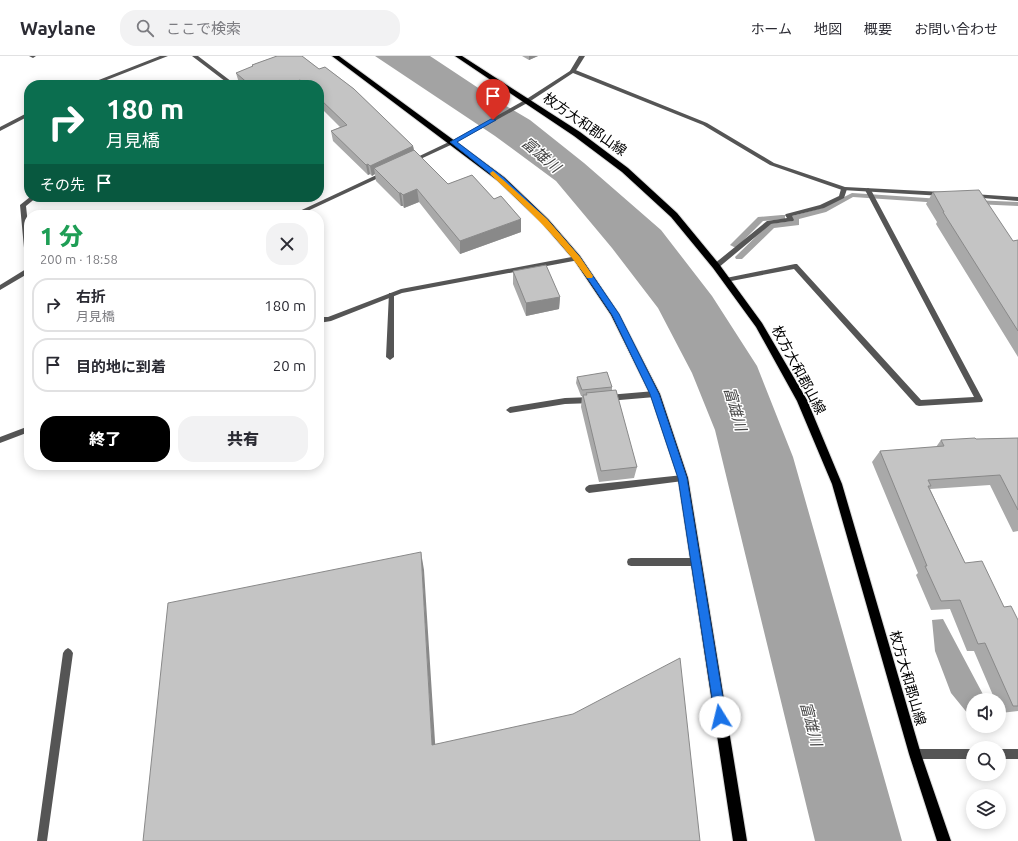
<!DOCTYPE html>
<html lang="ja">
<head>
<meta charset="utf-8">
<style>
  :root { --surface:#fff; --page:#f2f2f3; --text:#2b2b33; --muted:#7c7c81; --line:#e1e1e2; --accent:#000 }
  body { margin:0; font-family:Ubuntu,"Noto Sans JP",sans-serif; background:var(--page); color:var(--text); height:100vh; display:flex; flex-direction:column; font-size:15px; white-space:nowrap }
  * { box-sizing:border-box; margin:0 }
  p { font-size:13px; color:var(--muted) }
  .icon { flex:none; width:22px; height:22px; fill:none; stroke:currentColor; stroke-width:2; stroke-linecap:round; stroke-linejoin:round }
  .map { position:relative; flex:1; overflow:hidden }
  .side { position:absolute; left:24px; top:154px; width:300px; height:260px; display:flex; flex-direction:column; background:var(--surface); border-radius:16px; box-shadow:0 2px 10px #0003 }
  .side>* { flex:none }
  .hud { position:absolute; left:24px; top:24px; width:300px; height:122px; border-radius:16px; box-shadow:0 2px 10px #0003; background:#0b6e4f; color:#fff; overflow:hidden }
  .buttons { position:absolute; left:966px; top:637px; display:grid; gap:8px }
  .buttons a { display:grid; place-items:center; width:40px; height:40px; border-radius:50%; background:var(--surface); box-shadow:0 2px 10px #0003; font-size:20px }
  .pin { position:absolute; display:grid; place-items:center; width:34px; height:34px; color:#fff; margin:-41px -17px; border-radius:50% 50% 50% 0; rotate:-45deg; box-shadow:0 0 4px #0007 }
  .pin .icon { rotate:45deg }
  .me { position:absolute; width:44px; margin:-22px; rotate:351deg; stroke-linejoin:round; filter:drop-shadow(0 0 3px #0008) }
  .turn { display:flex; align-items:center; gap:14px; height:84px; padding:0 16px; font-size:18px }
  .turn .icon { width:52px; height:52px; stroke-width:2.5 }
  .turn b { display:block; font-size:28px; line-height:34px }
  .then { display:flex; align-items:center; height:38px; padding:0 16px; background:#0003; gap:8px; font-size:15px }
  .round { display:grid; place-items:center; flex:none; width:42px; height:42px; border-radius:16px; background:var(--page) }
  .headline { display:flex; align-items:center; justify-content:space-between; height:68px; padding:0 16px }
  h1 { font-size:24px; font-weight:800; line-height:30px; color:#1e9e55 }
  .button { display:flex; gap:8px; margin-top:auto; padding:8px 16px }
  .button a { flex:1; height:46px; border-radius:16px; background:var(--accent); color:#fff; font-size:16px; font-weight:800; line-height:46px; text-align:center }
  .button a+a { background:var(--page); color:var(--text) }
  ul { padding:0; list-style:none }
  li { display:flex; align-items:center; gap:12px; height:54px; margin:0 8px 6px; padding:0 8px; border:2px solid var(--line); border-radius:16px }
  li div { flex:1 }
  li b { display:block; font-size:15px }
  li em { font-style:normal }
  header { display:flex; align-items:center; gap:24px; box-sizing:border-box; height:56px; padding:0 20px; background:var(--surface); border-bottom:1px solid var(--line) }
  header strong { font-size:19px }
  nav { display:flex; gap:22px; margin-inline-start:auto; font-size:14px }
  .search { width:280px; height:36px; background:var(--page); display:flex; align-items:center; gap:10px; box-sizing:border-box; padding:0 14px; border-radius:16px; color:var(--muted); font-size:15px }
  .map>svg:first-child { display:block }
  .water { fill:#a3a3a3 }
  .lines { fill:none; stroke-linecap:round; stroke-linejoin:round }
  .stream { fill:#a3a3a3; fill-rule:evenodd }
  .primary-casing { stroke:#dbdbdb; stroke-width:2 }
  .service { fill:#555; fill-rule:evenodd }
  .minor { fill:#555; fill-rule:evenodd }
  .tertiary { fill:#555; fill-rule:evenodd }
  .primary { fill:#000; fill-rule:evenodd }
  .wall { fill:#a9a9a9 }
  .shaded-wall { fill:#898989 }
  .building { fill:#c4c4c4; stroke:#898989 }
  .route { fill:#1a73e8; stroke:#114b97 }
  .slow { fill:#f59e0b }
  .labels { text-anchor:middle; stroke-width:3; stroke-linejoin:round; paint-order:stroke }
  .street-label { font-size:14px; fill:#000; stroke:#fff }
  .water-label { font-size:15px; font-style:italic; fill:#444; stroke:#fff }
</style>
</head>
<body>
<header>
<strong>Waylane</strong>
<div class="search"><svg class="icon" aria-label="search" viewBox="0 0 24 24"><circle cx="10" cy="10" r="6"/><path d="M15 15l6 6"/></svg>ここで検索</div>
<nav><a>ホーム</a><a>地図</a><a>概要</a><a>お問い合わせ</a></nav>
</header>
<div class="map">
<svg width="1018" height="785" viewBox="0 0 1018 785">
  <rect width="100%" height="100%" fill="#fff"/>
  <!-- water -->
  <path class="water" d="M375,0H430L501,47L530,64L584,107L661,174L712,240L757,310L793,401L902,785H815L715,374L692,317L658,252L612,192L556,125L495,80Z
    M943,563L986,644H973V664L951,637L935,595L932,564Z"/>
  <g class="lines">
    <!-- stream -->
    <path class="stream" d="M852,137L941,143L944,145L941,147L853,141L826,156L799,163V169L774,172L742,203H736L735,201L769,168L792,165V160L822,152Z
      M973,144L1018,146V150L975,148H973Z
      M782,159H785V163L763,165L737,191H734L730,189L758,161Z"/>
    <defs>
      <path id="primary" d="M332,0H339L504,121L548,163L580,200L619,258L660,338L688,422L747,785H733L678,422L650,338L611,259L574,204L542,167L498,125Z
        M455,0H462L580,76L628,112L677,157L719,208L762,267L807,344L842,428L921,698L951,785H937L909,698L832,428L797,345L756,271L713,212L671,161L622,116L574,80Z"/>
    </defs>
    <!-- primary casing -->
    <use href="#primary" class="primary-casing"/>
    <!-- service -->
    <path class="service" d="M389,237H391L394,239V301L390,304L386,301Z
      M655,335L659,338L655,341L608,345L604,342L608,339Z
      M593,341L597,344L593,347L565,348L510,357L506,354L510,351L565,342Z
      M683,419L686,420L687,422L686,424L683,425L589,437L586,435L585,433L586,431L589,429Z
      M631,502H696L699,503L700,506L699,509L696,510H631L628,509L627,506L628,503Z"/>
    <!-- minor -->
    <path class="minor" d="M29,0H36L33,2Z
      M160,0H168L94,29H86Z
      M192,0H198L236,29H230Z
      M579,0H585L575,16H571L570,15Z
      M29,56V60L0,75V71Z
      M453,84L456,86L455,87L414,106L412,107L409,105Z
      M385,115L388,117L387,118L299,159H291Z
      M844,131L847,133L844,142L824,152L792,160L794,164L793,165L771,168L718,212H714V208L767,165L787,162L785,159L786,158L820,149L839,140L841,133Z
      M868,132L871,134L982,342L983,344L982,346L919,350L916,349L794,213L726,226L723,224L726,222L795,208H797L921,344L974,341L865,134Z
      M30,141H37L26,150L29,178V217L0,234V229L26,213L20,149Z
      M577,200H579V204L402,237L331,265L319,267V261H328L401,233Z
      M29,370V376L0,387V381Z
      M68,592L71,594L73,597L47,785H37L63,597L65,594Z
      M915,693H973V703H915L911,702L910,698L911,694Z
      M999,693H1018V703H999Z"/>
    <!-- tertiary -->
    <path class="tertiary" d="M573,13L707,67L774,107L845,131L943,136L946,138L943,140L842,134L770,109L703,69L573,17L529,46L455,87L450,86L525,44Z
      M973,138L1018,141V145L971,141V139Z"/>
    <!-- primary -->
    <use href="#primary" class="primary"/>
  </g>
  <!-- wall -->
  <path class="wall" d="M277,0H302L319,13L325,11L354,33L413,90L414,94L448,128L472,119L494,143L501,140L521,163V176L460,198L419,146L404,152L403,150H401L376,125L375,118L372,120L370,118L368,119L333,85L331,75L340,71L319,50V29H241L239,27L236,17L252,11V9Z
    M522,0H538L529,4Z
    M933,136L1013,185L1018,184V301L936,168L937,166L926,148Z
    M513,215L560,241L559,253L526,260L513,228Z
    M577,321L612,331V335L637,411L634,422L599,426L581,351L582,340H581L576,327Z
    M1018,382V475L1013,476L990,429L930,433L965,507L1004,551L1018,564V655L1001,657L999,652V644H995L974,595H967L950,553L931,554L916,519L918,517L872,406L880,395L936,391L941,384Z"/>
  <!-- shaded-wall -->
  <path class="shaded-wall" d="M529,0H538L529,4Z
    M300,24L302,29H288Z
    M413,90L415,100L374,112L375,118L372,120L370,110Z
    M368,108L370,118L368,119L366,109Z
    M417,133L419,146L404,152L403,139Z
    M399,137H401L403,150H401Z
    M521,163V176L460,198V185Z
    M560,241L559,253L526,260V247Z
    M421,496L424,514L436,701L432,689Z"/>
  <!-- building -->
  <path class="building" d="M277,0H302L319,13L325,11L354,33L413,90L370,110L368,108L366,109L331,75L347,69L319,42V29H306L300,24L288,29H250L236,17L253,10L252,9Z
    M414,94L448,128L472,119L494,143L501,140L521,163L460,185L417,133L403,139L401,137H399L374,112Z
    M979,134L1013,185L1018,184V275L943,156H944L933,136Z
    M546,209L560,241L526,247L513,215Z
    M607,316L612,331L582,334L577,321Z
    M616,334L637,411L601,415L583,339H587L586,337Z
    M975,382L976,383L1018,382V454L1000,419L928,424L931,430H928L965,507L982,505L1004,551L1011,550L1018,564V650H1013L985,587L978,588L960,544L941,545L925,510H927L880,395L944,390L941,384Z
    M421,496L432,689L573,658L680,602L700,785H143L168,547Z"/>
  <!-- route -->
  <path class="route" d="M491,63L496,64L457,86L503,121L547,163L580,201L619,258L659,338L687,422L726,661L724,665L720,667L716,665L715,661L678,422L650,338L612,259L575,204L542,166L498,124L450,86Z"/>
  <!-- slow -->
  <path class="slow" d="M493,115L547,163L580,201L593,220L592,222H587C559,182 526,151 491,119L490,117Z"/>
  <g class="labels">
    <!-- street labels -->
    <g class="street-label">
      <text transform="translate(585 68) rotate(35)" y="5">枚方大和郡山線</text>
      <text transform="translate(799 314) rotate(62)" y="5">枚方大和郡山線</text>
      <text transform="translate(908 622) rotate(74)" y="5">枚方大和郡山線</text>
    </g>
    <!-- water labels -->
    <g class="water-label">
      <text transform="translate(541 99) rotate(40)" y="5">富雄川</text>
      <text transform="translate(735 353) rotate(74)" y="5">富雄川</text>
      <text transform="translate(811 668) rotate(75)" y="5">富雄川</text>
    </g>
  </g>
</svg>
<div class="buttons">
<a><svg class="icon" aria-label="sound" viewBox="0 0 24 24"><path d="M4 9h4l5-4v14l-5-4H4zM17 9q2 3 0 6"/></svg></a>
<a><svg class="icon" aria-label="search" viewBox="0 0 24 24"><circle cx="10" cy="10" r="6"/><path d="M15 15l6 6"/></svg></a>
<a><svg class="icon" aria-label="layers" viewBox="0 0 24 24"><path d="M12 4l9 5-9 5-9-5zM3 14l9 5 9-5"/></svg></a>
</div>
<div class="pin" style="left:493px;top:64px;background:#d93025"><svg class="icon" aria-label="arrive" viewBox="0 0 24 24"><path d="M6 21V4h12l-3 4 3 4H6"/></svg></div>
<svg class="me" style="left:720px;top:661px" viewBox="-20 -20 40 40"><circle r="19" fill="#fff"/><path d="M0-13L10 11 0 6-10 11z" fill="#1a73e8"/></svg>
<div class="hud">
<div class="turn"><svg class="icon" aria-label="right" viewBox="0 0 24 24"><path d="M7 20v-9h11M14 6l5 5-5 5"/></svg><div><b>180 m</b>月見橋</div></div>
<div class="then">その先<svg class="icon" aria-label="arrive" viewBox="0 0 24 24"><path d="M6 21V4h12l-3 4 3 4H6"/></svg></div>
</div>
<section class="side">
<div class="headline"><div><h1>1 分</h1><p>200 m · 18:58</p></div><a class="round"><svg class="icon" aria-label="close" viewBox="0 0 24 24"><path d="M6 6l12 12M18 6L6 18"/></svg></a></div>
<ul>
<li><svg class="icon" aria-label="right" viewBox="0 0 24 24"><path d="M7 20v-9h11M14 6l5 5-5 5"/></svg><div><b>右折</b><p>月見橋</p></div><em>180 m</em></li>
<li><svg class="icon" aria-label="arrive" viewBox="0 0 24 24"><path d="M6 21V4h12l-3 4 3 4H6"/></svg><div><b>目的地に到着</b></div><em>20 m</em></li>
</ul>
<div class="button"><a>終了</a><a>共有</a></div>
</section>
</div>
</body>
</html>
